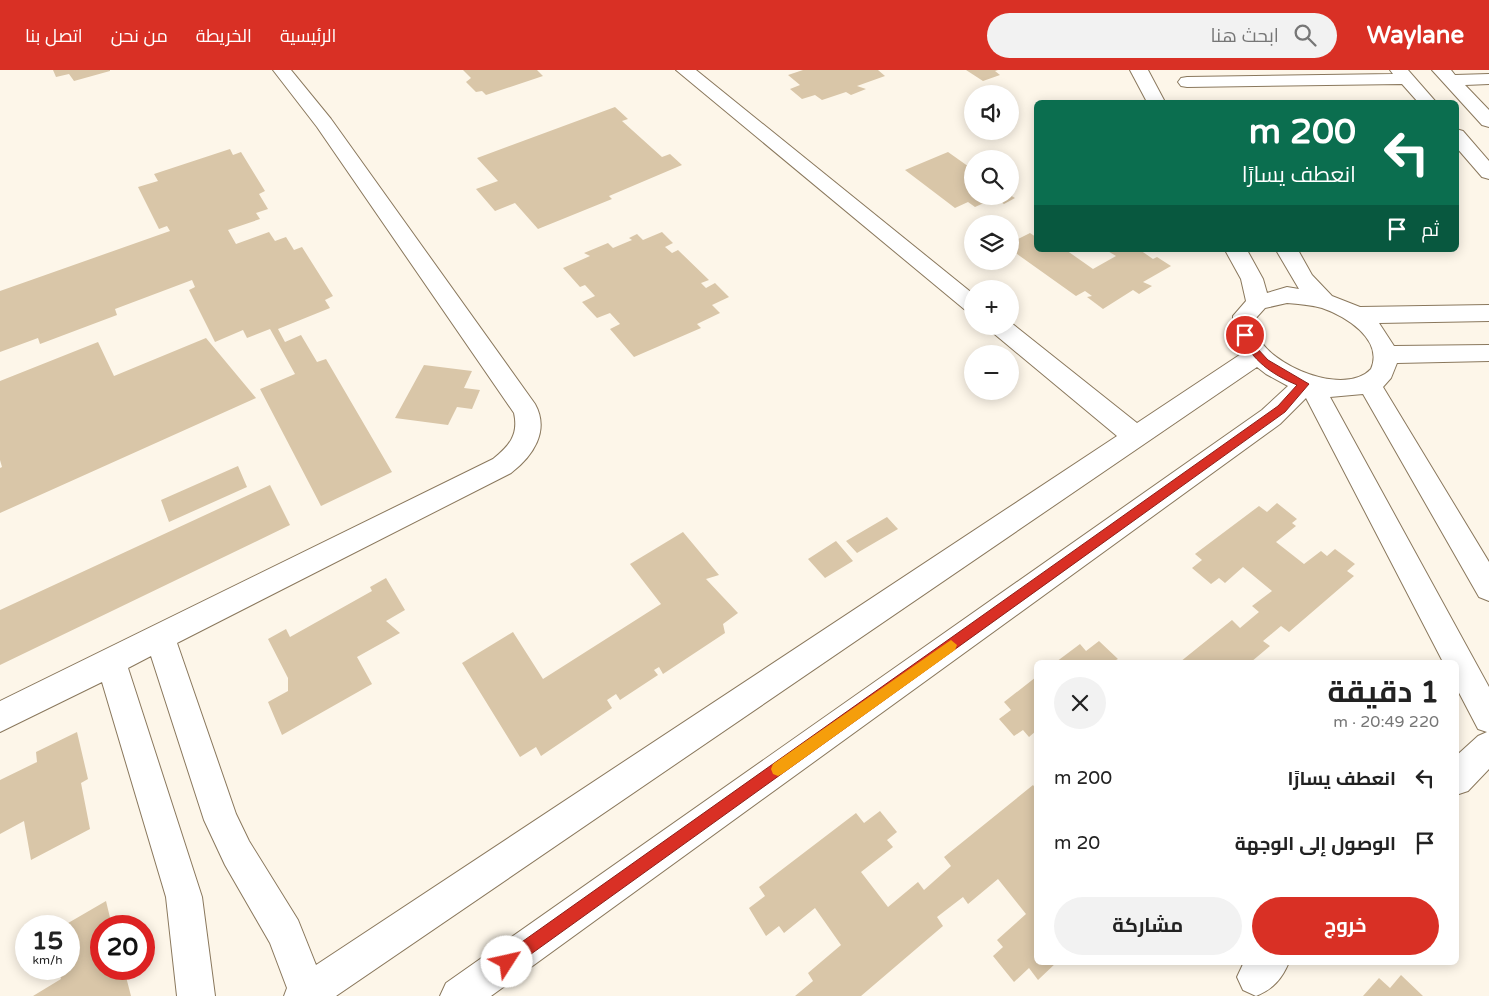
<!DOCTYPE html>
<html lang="ar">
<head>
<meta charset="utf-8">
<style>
  :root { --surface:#fff; --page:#f2f2f2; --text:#222; --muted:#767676; --accent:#d93025 }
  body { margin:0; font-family:"Varela Round",Cairo,sans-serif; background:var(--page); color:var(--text); direction:rtl; height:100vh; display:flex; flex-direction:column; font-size:19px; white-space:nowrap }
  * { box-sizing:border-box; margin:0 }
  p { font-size:16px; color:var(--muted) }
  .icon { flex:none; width:28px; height:28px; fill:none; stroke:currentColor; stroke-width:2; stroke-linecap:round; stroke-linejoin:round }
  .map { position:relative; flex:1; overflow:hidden; direction:ltr }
  .sheet { position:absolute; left:1034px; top:590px; width:425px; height:305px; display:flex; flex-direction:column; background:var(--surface); border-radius:8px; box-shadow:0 2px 12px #0003; direction:rtl }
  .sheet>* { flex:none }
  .banner { position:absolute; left:1034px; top:30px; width:425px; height:152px; border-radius:8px; box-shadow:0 2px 12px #0003; direction:rtl; background:#0b6e4f; color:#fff; overflow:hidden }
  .controls { position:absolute; left:964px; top:15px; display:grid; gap:10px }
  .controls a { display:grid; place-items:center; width:55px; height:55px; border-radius:50%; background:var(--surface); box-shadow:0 2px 12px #0003; font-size:25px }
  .speed { position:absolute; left:15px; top:845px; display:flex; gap:10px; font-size:25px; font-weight:700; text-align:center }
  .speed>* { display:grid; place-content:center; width:65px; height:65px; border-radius:50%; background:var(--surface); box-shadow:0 2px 12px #0003; line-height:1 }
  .speed small { font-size:12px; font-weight:400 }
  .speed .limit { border:8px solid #d22; background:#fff; color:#111 }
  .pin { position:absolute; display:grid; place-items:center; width:42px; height:42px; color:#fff; margin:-21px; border:2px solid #fff; border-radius:50%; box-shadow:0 1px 5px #0007 }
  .me { position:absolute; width:55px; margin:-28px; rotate:55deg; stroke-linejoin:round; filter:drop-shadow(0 0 4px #0008) }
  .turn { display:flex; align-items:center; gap:18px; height:105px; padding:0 20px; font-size:22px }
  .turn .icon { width:65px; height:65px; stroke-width:2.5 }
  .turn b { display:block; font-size:35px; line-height:42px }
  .then { display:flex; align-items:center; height:48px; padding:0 20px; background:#0003; gap:10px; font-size:19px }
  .round { display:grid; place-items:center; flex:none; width:52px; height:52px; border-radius:26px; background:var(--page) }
  .summary { display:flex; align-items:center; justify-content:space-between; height:85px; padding:0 20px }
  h1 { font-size:30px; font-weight:700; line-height:38px }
  .primary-button { display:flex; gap:10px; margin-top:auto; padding:10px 20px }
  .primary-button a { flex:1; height:58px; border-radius:30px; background:var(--accent); color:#fff; font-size:20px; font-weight:700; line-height:58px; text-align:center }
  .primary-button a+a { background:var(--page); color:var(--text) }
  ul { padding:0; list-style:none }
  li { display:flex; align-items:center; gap:15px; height:65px; padding:0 20px }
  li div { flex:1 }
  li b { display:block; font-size:19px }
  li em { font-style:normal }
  header { display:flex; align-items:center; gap:30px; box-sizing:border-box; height:70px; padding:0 25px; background:var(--accent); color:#fff }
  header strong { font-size:24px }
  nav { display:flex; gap:28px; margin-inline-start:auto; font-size:18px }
  .search { width:350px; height:45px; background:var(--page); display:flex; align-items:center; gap:12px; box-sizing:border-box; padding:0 18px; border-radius:28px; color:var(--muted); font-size:19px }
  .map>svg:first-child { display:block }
  .building { fill:#d9c6a8 }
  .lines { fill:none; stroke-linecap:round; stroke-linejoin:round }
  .minor-casing { stroke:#8a785d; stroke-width:2 }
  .minor { fill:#fff; fill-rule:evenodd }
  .route { fill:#d93025; stroke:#8d1f18 }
  .slow { fill:#f59e0b }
</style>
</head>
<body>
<header>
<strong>Waylane</strong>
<div class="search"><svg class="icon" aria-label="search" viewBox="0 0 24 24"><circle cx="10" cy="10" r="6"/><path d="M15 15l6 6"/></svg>ابحث هنا</div>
<nav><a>الرئيسية</a><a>الخريطة</a><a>من نحن</a><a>اتصل بنا</a></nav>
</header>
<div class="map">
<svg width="1489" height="926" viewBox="0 0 1489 926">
  <rect width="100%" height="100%" fill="#fdf6e9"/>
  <!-- building -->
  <path class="building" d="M53,0H110V1L74,11L69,4L56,7Z
    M463,0H537L543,6L486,25L482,21L476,22L466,12L471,8Z
    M803,0H878L885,6L857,16L866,19L851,25L846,22L822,30L815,25L802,29L790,19L800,15L788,5Z
    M966,0H998L995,1L1000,5L983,11Z
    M615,37L628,49L622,51L662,87L670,84L682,95L609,126L612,129L538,159L515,133L495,141L476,119L498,111L477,88Z
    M230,79L233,85L241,82L265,121L259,124L268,139L256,143L260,149L228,160L236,174L269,162L275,171L286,167L294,180L302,177L333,226L325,230L330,238L278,259L285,272L301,265L317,292L326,289L392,402L321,436L260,319L295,304L270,259L247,268L243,260L215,272L189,220L195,217L192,210L115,239L117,245L40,274L38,268L0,282V221L170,161L167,156L159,159L138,117L158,111L154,104Z
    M948,82L972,99V126L1010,125L1015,128L1004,134L995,128L975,137L968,132L955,138L905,100Z
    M662,162L673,173L665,177L672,183L678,180L709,210L701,213L706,218L715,213L729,227L712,235L720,243L697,254L701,258L634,287L610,259L620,254L610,243L597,248L582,232L595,226L585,215L580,217L563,198L590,186L584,183L608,173L613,178L632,170L629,168L637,164L643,170Z
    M1030,163L1036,167V180H1066L1093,199L1116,186L1106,180H1140L1153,189L1157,187L1171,196L1143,212L1152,216L1139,224L1133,220L1103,239L1087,227L1092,226L1085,221L1076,226L1010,179V173Z
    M206,268L256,328L0,443V398L2,397L0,390V311L98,272L114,306Z
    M424,295L472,301L464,318L480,320L472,339L457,337L448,355L395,348Z
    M238,396L247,417L169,452L161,430Z
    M270,415L290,455L0,595V540Z
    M1277,433L1297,449L1292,453L1296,456L1276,472L1304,494L1321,481L1327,486L1335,479L1355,494L1347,501L1354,506L1289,562L1281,556L1263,571L1270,576L1251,592H1180L1232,550L1240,558L1259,542L1252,536L1272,521L1243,497L1225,513L1219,508L1211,514L1192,498L1202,490L1195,484L1259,436L1267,442Z
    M887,447L898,459L857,483L846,471Z
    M683,462L719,505L706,509L738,543L723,554L725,563L663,604L659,597L654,600L658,605L620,630L616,624L607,630L612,638L541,686L536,677L520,687L462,593L513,562L543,609L661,534L630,494Z
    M836,471L853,491L825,508L808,489Z
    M386,508L405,540L386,551L400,563L357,587L372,614L282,665L268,632L288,621V608L268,569L286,559L290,567L372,521L370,517Z
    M1099,571L1118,589L1112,592H1056L1080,574L1086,581Z
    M1036,607V661L1029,667L1023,660L1014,666L999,649L1011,640L1004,632Z
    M77,662L88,709L81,713L90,759L31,790L24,751L0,764V710L37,692L36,682Z
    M1033,715L1036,719V892H1057L1038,910L1029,898L1014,912L993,886L1003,877L997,870L1026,844L998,809L968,834L963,827L937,847L943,856L861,926H795L813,911L808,903L841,875L815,838L784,863L779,856L766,866L749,838L765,826L759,817L856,743L864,753L880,741L897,762L887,770L893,777L861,802L888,837L918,812L924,820L951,796L944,787Z
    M106,831L112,856H101V899H124L131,926H33L61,909L58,899H69V856H63Z
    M1401,905L1423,926H1363L1379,908L1390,918Z"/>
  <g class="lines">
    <defs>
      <path id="minor" d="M273,0H291L331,49L535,334C550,361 533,386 511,403L177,573L236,744L249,771L298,850L316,895L1117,366L992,262L989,256H1010V252L1137,353L1244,282L1233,263V246L1246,231L1241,209L1225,180H1247L1263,209L1267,223L1287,217L1299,219L1276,180H1298L1312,205L1332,226L1360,237L1489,235V251L1379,253L1394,276L1489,275V291L1397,293L1391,308L1383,317L1489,492V531L1479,527L1363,324L1330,327L1489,617V699L1468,721L1456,725V686L1478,666L1487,662L1478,659L1456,617V592H1443L1306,328L1280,354L491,926H440L446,913L1262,340L1288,316L1266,304L1257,297L336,926H284L287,918L270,873L225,795L204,750L151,586L128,598L202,827L215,926H177L166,827L102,612L0,662V631L493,389C509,376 519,365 514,343L317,57ZM1287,233C1299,234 1311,235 1322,238C1345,246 1384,269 1371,299C1345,327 1269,296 1257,264C1255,260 1256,253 1256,248L1265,238Z
        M676,0H696L972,223V242L964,239Z
        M1130,0H1148L1165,32H1147Z
        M1390,0H1408L1436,32H1418L1402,14L1187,17L1181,16L1178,12L1181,8L1187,7L1393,4Z
        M1432,0H1451L1455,5L1489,4V14L1465,15L1489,40V57L1482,55Z
        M1456,59L1463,61L1489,91V109L1482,107L1456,77Z
        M1244,892H1289C1282,909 1273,919 1256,926L1243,920L1237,907Z"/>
    </defs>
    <!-- minor casing -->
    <use href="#minor" class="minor-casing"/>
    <!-- minor -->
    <use href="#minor" class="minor"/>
  </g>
  <!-- route -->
  <path class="route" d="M1245,262L1248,263L1256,277L1268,290L1309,314L1285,342L513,897L507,899L502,897L500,892L502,886L1278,336L1297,315C1271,304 1253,291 1240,265Z"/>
  <!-- slow -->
  <path class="slow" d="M951,570L957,575L955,580L782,704L778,706L773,704L771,699L773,694Z"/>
</svg>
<div class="controls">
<a><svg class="icon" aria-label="sound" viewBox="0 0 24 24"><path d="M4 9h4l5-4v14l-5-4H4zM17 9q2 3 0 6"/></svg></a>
<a><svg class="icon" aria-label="search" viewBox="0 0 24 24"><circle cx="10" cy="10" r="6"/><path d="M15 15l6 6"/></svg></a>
<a><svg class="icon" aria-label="layers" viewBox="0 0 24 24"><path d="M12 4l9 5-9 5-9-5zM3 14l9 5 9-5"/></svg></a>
<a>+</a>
<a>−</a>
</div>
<div class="speed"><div>15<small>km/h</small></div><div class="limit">20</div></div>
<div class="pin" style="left:1245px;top:265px;background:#d93025"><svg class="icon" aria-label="arrive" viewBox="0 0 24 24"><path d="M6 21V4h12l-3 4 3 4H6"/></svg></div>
<svg class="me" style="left:507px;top:892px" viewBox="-20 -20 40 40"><circle r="19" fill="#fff"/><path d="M0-13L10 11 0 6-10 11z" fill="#d93025"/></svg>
<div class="banner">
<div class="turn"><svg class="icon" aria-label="left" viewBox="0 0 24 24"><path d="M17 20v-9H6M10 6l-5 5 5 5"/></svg><div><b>200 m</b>انعطف يسارًا</div></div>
<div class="then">ثم<svg class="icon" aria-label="arrive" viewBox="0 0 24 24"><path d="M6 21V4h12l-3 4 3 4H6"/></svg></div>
</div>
<section class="sheet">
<div class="summary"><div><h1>1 دقيقة</h1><p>220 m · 20:49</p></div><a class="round"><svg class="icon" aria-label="close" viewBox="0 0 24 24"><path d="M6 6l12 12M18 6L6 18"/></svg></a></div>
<ul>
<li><svg class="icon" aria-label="left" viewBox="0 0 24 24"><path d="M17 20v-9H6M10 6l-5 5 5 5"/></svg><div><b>انعطف يسارًا</b></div><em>200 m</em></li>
<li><svg class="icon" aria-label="arrive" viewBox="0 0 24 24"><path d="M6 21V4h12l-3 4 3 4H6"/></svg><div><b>الوصول إلى الوجهة</b></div><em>20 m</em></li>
</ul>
<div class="primary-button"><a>خروج</a><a>مشاركة</a></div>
</section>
</div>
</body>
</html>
